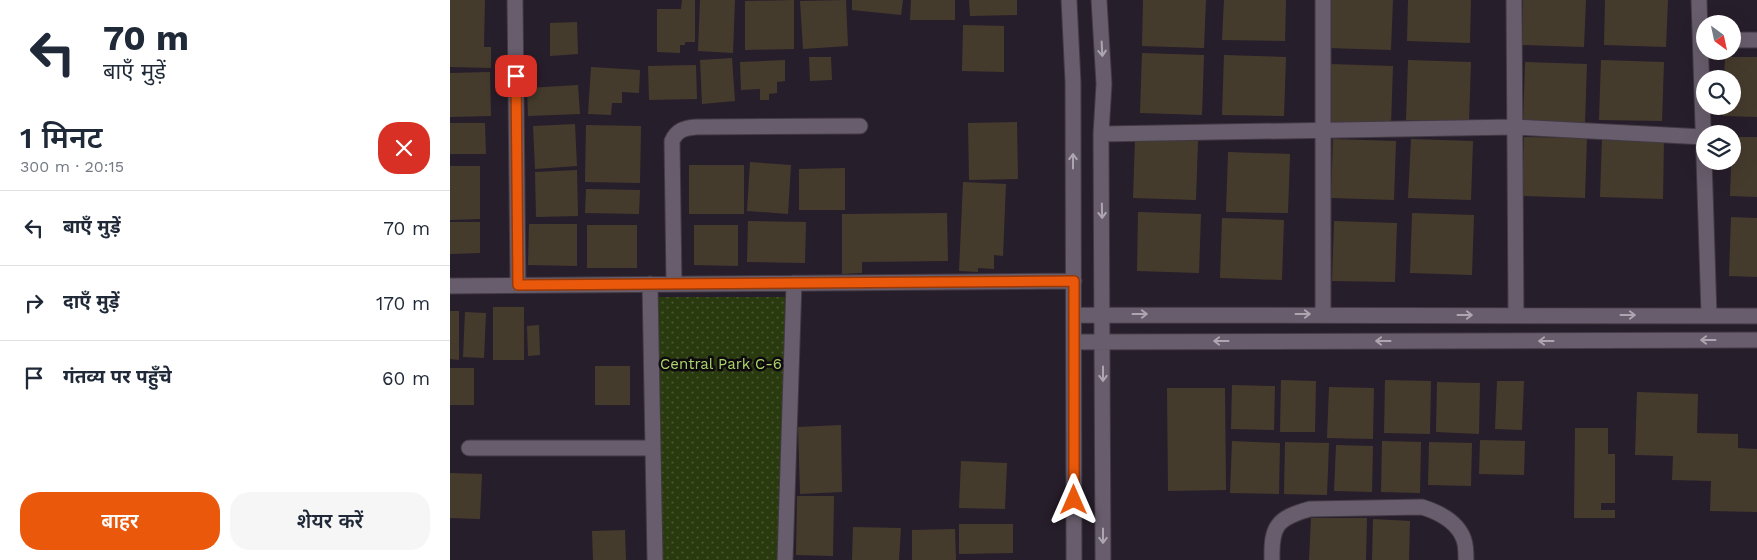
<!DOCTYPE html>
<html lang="hi">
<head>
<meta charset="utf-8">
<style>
  :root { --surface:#fff; --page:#f6f6f7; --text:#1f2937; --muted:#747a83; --line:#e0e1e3; --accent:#ea580c }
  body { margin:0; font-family:"Work Sans","Noto Sans Devanagari",sans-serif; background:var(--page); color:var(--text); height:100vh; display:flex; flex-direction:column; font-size:19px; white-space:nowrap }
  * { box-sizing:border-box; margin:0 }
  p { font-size:16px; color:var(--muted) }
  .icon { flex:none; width:28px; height:28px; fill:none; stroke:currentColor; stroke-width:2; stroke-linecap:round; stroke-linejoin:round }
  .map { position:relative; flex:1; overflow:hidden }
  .panel { display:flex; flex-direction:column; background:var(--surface); width:450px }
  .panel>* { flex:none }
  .top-card { background:#fff; color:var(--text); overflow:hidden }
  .needle { width:32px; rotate:147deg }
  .tools { position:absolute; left:1246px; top:15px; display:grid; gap:10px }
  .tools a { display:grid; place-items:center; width:45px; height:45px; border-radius:50%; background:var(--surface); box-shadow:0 5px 20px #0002; font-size:25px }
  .pin { position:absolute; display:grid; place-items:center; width:42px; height:42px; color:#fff; margin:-21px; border-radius:10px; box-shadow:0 2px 8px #0006 }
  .me { position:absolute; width:55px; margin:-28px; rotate:0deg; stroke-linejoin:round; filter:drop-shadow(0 0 4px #0008) }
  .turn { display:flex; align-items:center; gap:18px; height:105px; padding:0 20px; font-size:22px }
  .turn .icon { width:65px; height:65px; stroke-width:2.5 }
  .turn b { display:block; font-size:35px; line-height:42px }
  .round { display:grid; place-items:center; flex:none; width:52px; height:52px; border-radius:20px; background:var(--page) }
  .head { display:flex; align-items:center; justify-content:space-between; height:85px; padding:0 20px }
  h1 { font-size:30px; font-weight:600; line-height:38px }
  .cta { display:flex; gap:10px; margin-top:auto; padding:10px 20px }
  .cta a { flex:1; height:58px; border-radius:20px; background:var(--accent); color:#fff; font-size:20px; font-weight:600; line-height:58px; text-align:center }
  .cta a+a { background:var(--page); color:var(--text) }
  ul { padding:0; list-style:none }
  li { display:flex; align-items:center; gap:15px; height:75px; padding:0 20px; border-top:1px solid var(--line) }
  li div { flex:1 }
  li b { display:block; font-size:19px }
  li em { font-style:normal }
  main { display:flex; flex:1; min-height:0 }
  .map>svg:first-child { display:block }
  .grass { fill:url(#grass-dots) }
  .building { fill:#453b2d }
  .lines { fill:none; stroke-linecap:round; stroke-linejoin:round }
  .minor-casing { stroke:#413943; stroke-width:17 }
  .minor { stroke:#685d6c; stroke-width:15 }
  .oneway { stroke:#ada5b0 }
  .route-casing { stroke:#983908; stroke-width:12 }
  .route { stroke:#ea580c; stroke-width:9 }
  .labels { text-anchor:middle; stroke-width:5; stroke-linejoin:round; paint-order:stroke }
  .park-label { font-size:15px; fill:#abd66a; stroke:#0e090f }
</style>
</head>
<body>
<main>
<section class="panel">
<div class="top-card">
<div class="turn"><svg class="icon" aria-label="left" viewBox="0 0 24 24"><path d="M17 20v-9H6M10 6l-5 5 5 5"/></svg><div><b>70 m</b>बाएँ मुड़ें</div></div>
</div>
<div class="head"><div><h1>1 मिनट</h1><p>300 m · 20:15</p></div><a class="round" style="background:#d93025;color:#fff"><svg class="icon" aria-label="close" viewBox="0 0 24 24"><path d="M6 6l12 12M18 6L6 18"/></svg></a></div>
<ul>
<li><svg class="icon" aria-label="left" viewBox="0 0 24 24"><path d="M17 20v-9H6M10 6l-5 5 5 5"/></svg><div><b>बाएँ मुड़ें</b></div><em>70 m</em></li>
<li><svg class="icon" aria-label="right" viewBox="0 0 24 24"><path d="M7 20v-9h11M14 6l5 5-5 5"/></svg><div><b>दाएँ मुड़ें</b></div><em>170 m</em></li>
<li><svg class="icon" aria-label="arrive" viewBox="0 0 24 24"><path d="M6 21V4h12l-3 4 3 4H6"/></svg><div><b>गंतव्य पर पहुँचे</b></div><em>60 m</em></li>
</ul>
<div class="cta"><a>बाहर</a><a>शेयर करें</a></div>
</section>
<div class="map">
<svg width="1307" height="560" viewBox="0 0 1307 560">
  <defs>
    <pattern id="grass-dots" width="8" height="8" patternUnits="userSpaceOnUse" patternTransform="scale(1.25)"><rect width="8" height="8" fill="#2a3a0f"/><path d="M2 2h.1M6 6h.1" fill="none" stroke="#485632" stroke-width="1.8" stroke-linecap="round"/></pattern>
  </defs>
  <rect width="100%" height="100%" fill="#271e2b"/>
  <!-- grass -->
  <path class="grass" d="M203,297H340L335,560H206Z"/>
  <!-- building -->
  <path class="building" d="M0,0H35L34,47H41V68L0,67Z
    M232,0H245V42H235V45H230V53L207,52V9H231Z
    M250,0H285L283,53L248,51Z
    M344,0V49L295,50V1Z
    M396,0L398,46L353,49L350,1Z
    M402,0H453L451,15L402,10Z
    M461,0H505V20H460Z
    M519,0H567V15L520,16Z
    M693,0H756L754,48L692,46Z
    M774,0H836L835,41L772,40Z
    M880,0H943L941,50L878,48Z
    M958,0H1021L1020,43L957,41Z
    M1073,0H1136L1134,47L1072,45Z
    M1155,0H1218L1216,47L1154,45Z
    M127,22L128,54L100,56V23Z
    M513,25L554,26V72L512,71Z
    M692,53L754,55L752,115L690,113Z
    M774,55L836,57L834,116L772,115Z
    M359,57H381L382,80L360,81Z
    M1275,57H1307V117L1273,116V106H1282V79H1274Z
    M282,58L285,101L252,104L250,60Z
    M335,60V81L327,82V93L319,94V100H310V89L291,90L290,62Z
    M958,60L1021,62L1019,121L956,120Z
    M1151,60L1214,62L1212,121L1149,120Z
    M1075,62L1137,64L1135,123L1073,122Z
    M880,64L943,66L941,125L879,123Z
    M246,65L247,99L199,100L198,66Z
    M141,67L190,70L189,93L172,92V103H162L161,115L138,114Z
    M40,72L41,116L0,117V73Z
    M128,85L130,114L78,116L77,88Z
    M567,122L568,179L519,180L518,123Z
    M0,123H35L36,154H0Z
    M125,124L127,166L85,169L83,126Z
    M136,125L191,126L190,183L135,182Z
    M1074,137L1137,138L1135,198L1072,196Z
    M1282,137H1307V197L1280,196Z
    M1152,138L1214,139L1213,199L1150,197Z
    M685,139L748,141L746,200L683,198Z
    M883,139L946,141L944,200L881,198Z
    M961,139L1023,141L1021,200L958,198Z
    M778,152L840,154L838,213L776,212Z
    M300,162L341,165L338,214L297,211Z
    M239,165H294V214H239Z
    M0,166H30V219L0,220Z
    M395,168V210H349V169Z
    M127,170L128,216L86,217L85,172Z
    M513,182L556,184L553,256L544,255V269L528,268V272L509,271Z
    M136,189L190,190L189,214L135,213Z
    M688,212L751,214L749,273L687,271Z
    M497,213L498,261L412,262V273L392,274V214Z
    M962,213L1024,215L1022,275L960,273Z
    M1281,217L1307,218V277L1279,276Z
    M772,218L834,220L832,280L770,278Z
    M298,221L356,222L355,263L297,262Z
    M884,221L947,223L945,282L882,281Z
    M0,222H30V253L0,254Z
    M79,224H127V266L78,265Z
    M137,225H187V268H137Z
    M244,225H288V266L244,265Z
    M43,307H74V360H43Z
    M0,311H9V360L0,359Z
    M15,312L36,313L34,358L13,357Z
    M89,325L90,355L78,356L77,326Z
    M145,366H180V405H145Z
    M0,368H24V405H0Z
    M831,380L866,381L865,432H830Z
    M935,380L981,381L980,434L934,433Z
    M1047,381H1074L1072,430L1045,429Z
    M987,382L1030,383L1029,434L986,432Z
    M782,385L825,386L824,430L781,429Z
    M879,387L924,388L923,439L877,438Z
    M717,388H775L776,490L718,491Z
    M1187,392L1248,394L1247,433L1288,434V448L1307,449V512L1260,511L1261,481L1222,480L1223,456L1185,455Z
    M391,425L392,492L350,494L348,427Z
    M1125,428H1158V454H1165V503H1151V510H1165V518H1124Z
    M1030,440L1075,441L1074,475L1029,474Z
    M782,441L830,443L829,494L780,493Z
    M932,441L971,442L970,493L931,492Z
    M835,442L879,443L877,495L834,494Z
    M979,442L1022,443L1021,486L978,485Z
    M886,445L923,446L922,492L884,491Z
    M511,461L557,463L555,509L509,508Z
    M0,473L32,474L30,519L0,518Z
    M347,496H384L383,556L346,555Z
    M861,518H917L916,560H859Z
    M923,519L960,521L959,560H922Z
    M509,524H563V553L509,554Z
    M403,527L451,528L449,560H402Z
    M505,529L506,560H462V530Z
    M175,530L176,560H143L142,531Z"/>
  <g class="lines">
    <defs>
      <path id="minor" d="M65,0L68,285
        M619,0L623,82L624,560
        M649,0L654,84L651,134L653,560
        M873,0V314
        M1064,0L1066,315
        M1249,0L1259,315
        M1282,40H1307
        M651,134L1065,127L1254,137
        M200,284L205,560
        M224,284L222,141C227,130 234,128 246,127L410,126
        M0,286L624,281
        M624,315L1307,316
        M624,342L1307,340
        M19,448H203
        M335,560L344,283
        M822,560C821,526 827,518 860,509L972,507C988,512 1008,522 1014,540C1016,546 1016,554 1016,560"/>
    </defs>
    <!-- minor casing -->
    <use href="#minor" class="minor-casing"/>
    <!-- minor -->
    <use href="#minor" class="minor"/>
  </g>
  <!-- one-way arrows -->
  <defs><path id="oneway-shaft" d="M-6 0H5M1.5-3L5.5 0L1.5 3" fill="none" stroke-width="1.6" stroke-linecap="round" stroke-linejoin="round" transform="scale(1.25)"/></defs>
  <g class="oneway">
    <use href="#oneway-shaft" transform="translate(652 49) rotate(87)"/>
    <use href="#oneway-shaft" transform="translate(623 161) rotate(-90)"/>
    <use href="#oneway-shaft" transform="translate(652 211) rotate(89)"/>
    <use href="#oneway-shaft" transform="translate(690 314)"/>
    <use href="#oneway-shaft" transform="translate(853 314)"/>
    <use href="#oneway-shaft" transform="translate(1015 315)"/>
    <use href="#oneway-shaft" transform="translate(1178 315)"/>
    <use href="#oneway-shaft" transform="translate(1258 340) rotate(180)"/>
    <use href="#oneway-shaft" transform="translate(771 341) rotate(180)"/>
    <use href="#oneway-shaft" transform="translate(933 341) rotate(180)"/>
    <use href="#oneway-shaft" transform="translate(1096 341) rotate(180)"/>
    <use href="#oneway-shaft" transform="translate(653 374) rotate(90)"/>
    <use href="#oneway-shaft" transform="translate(653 536) rotate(90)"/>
  </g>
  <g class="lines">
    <defs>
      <path id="route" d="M66,76L68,285L624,281V500"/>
    </defs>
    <!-- route casing -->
    <use href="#route" class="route-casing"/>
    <!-- route -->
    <use href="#route" class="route"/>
  </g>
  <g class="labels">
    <!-- park labels -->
    <g class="park-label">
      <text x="271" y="369">Central Park C-6</text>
    </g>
  </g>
</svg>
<div class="tools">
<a><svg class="needle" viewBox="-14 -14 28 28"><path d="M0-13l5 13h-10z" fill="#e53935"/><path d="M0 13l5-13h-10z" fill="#747a83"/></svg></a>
<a><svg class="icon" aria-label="search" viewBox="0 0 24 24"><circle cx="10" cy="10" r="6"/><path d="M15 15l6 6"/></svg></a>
<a><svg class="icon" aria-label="layers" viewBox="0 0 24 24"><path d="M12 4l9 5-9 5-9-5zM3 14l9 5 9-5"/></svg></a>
</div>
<div class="pin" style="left:66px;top:76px;background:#d93025"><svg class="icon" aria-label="arrive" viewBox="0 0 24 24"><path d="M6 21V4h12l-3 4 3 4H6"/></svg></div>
<svg class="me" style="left:624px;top:500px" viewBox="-20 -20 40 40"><path d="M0-17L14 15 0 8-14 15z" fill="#ea580c" stroke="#fff" stroke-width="4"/></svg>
</div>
</main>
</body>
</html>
